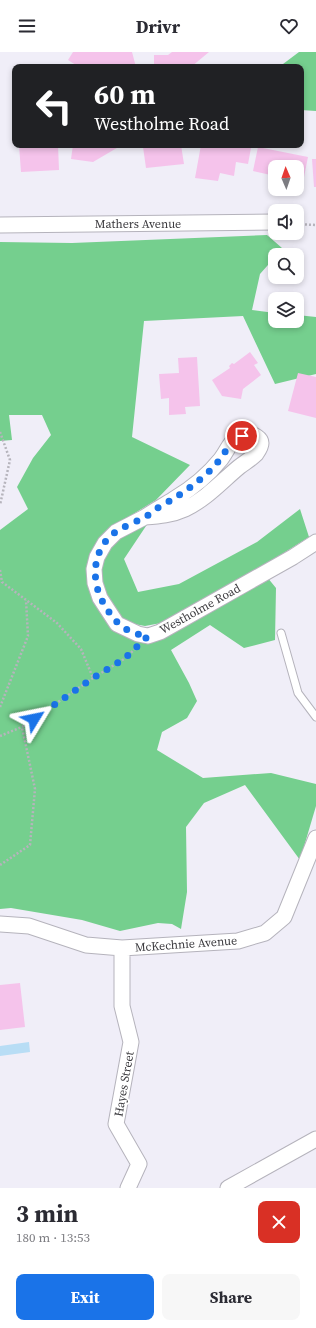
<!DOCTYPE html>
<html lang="en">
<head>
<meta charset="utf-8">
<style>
  :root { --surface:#fff; --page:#f7f7f7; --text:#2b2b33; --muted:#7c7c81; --accent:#1a73e8 }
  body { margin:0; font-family:"Source Serif 4",serif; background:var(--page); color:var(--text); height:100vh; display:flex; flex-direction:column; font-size:15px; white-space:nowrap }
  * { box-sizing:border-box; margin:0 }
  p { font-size:13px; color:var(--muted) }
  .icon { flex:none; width:22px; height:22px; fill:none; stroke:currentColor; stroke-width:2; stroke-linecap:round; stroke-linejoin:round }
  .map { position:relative; height:1136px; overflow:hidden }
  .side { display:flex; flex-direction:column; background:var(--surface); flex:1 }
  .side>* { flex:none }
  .hud { position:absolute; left:12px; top:12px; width:292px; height:84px; border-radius:8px; box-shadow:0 2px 6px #0003; background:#202124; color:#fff; overflow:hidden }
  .needle { width:26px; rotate:358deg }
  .controls { position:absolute; left:268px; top:108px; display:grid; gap:8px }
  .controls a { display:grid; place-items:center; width:36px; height:36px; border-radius:8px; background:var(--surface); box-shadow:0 2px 6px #0003; font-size:20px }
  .pin { position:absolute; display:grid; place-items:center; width:34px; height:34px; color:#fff; margin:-17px; border:2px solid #fff; border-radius:50%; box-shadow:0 1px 4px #0007 }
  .me { position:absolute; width:44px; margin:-22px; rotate:55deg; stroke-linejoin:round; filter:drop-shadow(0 0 3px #0008) }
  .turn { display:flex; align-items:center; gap:14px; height:84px; padding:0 16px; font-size:18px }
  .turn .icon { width:52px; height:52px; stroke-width:2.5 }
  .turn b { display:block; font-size:28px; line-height:34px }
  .round { display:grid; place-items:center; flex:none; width:42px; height:42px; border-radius:8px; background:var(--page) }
  .overview { display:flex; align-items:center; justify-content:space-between; height:68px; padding:0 16px }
  h1 { font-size:24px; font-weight:700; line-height:30px }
  .primary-button { display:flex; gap:8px; margin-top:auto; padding:8px 16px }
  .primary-button a { flex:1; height:46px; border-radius:8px; background:var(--accent); color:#fff; font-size:16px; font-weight:700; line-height:46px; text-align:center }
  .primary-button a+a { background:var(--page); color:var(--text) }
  header { display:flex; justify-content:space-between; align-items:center; height:52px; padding:0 16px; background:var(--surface); font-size:18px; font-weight:700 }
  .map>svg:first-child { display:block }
  .forest { fill:#75cf8e }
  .water { fill:#b8ddf5 }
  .building { fill:#f5c3eb }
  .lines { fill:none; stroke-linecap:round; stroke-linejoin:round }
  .service-casing { stroke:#b5b3bc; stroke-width:9 }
  .minor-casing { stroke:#b5b3bc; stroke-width:17 }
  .path { stroke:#b6b4bc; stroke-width:2.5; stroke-dasharray:2 2; stroke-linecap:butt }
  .service { stroke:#fff; stroke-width:7 }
  .minor { stroke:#fff; stroke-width:15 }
  .route { stroke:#1a73e8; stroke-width:7; stroke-dasharray:0 12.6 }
  .labels { text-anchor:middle; stroke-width:4; stroke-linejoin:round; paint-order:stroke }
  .street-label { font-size:12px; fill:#39383c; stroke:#fff }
</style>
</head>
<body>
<header><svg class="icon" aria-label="menu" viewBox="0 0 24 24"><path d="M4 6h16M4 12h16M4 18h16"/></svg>Drivr<svg class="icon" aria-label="heart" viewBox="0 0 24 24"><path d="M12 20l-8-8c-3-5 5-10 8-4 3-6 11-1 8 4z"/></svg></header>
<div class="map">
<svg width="316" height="1136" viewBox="0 0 316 1136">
  <rect width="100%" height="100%" fill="#f0eef8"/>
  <!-- forest -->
  <path class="forest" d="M299,0H316V59L301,58V15H279Z
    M267,183L282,196L275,203V205L260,222L252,258L275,261V269H297V263L316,265V322L275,332L243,264L144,269L132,385L190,413L156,448L109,477L89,512L129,584L142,591H149L267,525L276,536L275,588L244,596L210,573L171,598L189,631L197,649L187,666L162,680L157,698L203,726L271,721L316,732V754L300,808L245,733L204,751L186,775L187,840L181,877L172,872L158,871L120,879L82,868L11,856L0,857V478L28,457L17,435L33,406L51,383L42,363H9L12,388L0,389V190L72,191Z
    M300,457L309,485L260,516L192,553L176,564L161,571L145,574L129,571L112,558L100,529L102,510L110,493L124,481L148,471L124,507L138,540L179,532L257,490Z"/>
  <!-- water -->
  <path class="water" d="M29,990L30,1000L0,1004V994Z"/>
  <!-- building -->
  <path class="building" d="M73,0H132L136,15H79L68,8Z
    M172,0H209L191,15H154V3H168Z
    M19,93H58L59,118L21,120Z
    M73,93H122L93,110L71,107Z
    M164,93H181L184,112L146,116L143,95Z
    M201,93H242V95L251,96L248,112L236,110L234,124L220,121L218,129L195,126Z
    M258,95L308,105L303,130L297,129V115H275V124L253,119Z
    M312,107H316V135H314Z
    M250,300L258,311L254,313L261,323L243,337L241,347L222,344L212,328L230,316L229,314L232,311L234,312Z
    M197,305L200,354L185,355L186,362L169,363V346L161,347L159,322L179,321L178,306Z
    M298,321L316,325V366L288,359Z
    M20,931L25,975L0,978V933Z"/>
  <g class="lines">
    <defs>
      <path id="service" d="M281,581L298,641L316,665"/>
      <path id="minor" d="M0,173L275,170
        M250,382C254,383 261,386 261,391C261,395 258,399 256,402C251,407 244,411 239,415C221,430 206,447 185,457C172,463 159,464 145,465C155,458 165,453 174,447C191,437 209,422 221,407C232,392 229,386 250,382Z
        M145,465L116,480L105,491L97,505L94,517L95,531L100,546L117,572L138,582L148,584L160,580L293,505L316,490
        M0,872L29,874L86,893L122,896L238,889L265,881L284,865L316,786
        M122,896V954L131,990L116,1072L139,1112L128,1136
        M228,1136L316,1087"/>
    </defs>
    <!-- service casing -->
    <use href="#service" class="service-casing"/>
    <!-- minor casing -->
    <use href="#minor" class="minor-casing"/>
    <!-- path -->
    <path class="path" d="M297,172L316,173
      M0,380L10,408L0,453
      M0,518L2,530L57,571L81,597L93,626
      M0,655L28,584L26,548
      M0,684L22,675L93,626L124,607L135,597
      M0,813L30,793L35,737L22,675"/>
    <!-- service -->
    <use href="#service" class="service"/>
    <!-- minor -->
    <use href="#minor" class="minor"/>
  </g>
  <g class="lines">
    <!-- route -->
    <path class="route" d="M34,667L93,626L124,607L148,584C125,581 115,571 104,552C90,529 92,495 117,479C125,474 135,470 144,466C150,462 155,457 161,454C171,448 180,443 189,436C200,428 212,418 220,407C228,397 230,388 242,384"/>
  </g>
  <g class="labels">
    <!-- street labels -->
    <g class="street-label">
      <text x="138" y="176">Mathers Avenue</text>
      <text transform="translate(200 557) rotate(-29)" y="4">Westholme Road</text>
      <text transform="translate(186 892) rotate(-4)" y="4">McKechnie Avenue</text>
      <text transform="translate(124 1032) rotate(-80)" y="4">Hayes Street</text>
    </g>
  </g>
</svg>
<div class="controls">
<a><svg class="needle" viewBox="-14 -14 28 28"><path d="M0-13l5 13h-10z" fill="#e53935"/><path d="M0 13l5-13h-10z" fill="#7c7c81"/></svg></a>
<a><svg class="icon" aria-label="sound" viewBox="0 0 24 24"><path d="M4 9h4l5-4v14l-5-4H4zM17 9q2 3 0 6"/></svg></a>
<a><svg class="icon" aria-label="search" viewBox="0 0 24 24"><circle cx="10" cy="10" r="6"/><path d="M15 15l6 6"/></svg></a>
<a><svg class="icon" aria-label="layers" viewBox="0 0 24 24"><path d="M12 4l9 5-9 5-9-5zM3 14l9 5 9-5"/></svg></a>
</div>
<div class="pin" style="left:242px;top:384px;background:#d93025"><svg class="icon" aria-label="arrive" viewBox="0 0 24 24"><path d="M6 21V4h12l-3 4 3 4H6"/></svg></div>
<svg class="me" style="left:34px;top:667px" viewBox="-20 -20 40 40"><path d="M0-17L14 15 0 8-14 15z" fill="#1a73e8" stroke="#fff" stroke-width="4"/></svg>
<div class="hud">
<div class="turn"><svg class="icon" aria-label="left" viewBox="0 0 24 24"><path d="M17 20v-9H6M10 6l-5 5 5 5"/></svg><div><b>60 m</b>Westholme Road</div></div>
</div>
</div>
<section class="side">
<div class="overview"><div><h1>3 min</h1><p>180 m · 13:53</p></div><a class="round" style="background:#d93025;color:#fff"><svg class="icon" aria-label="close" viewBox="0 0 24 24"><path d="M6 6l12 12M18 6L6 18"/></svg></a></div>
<div class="primary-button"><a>Exit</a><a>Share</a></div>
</section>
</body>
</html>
